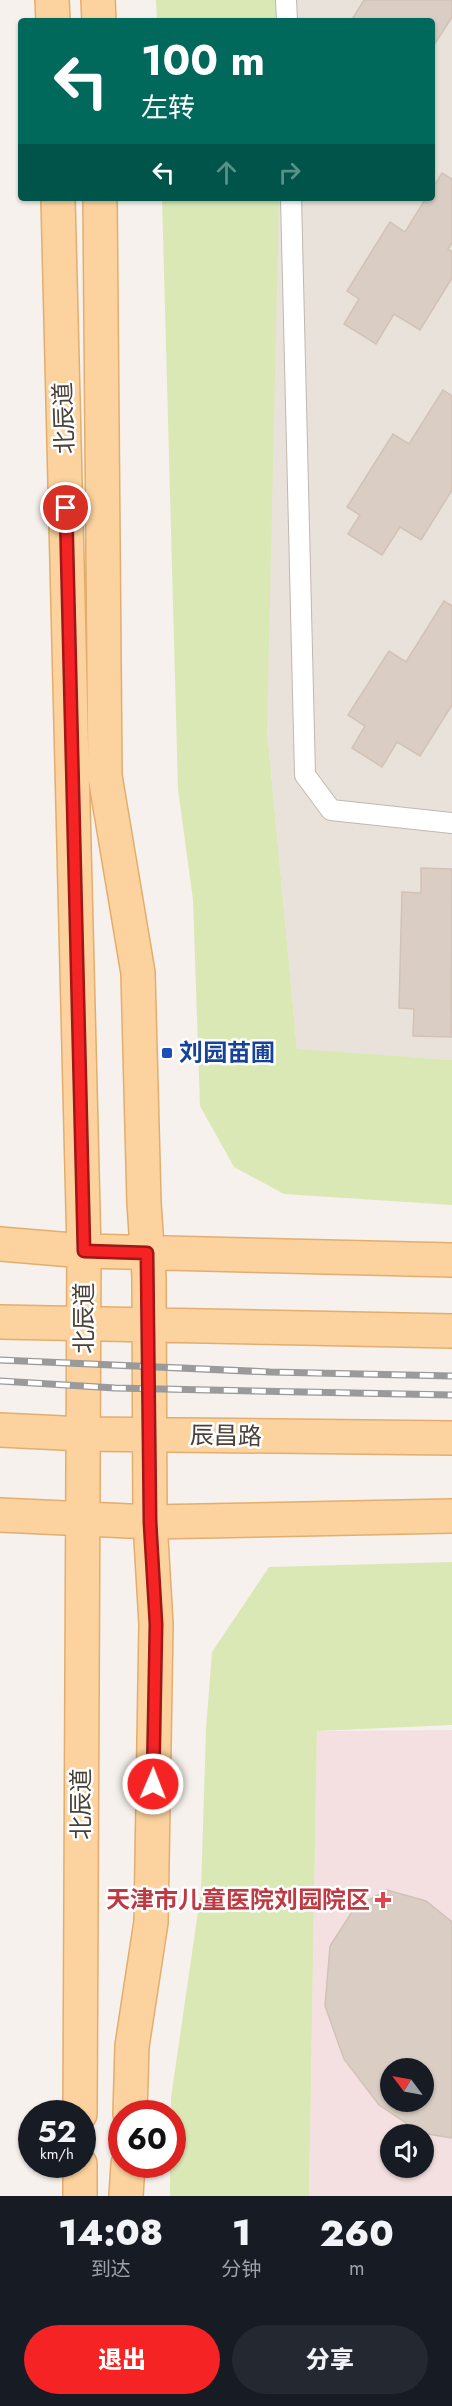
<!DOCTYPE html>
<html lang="zh">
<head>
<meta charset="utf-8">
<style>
  :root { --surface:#171b24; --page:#242831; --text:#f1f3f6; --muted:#9ea1a6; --accent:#f62324 }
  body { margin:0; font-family:Jost,"Noto Sans SC",sans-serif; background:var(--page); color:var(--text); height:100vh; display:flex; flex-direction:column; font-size:22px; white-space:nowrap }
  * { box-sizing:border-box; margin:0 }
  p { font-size:20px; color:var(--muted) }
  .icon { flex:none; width:33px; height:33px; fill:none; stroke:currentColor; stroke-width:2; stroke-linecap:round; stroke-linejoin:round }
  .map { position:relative; height:2196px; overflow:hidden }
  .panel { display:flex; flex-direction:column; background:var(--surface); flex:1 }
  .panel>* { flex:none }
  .hud { position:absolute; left:18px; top:18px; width:417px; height:183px; border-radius:6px; box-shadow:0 2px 4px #0004; background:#00695c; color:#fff; overflow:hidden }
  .needle { width:39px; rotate:302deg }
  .fabs { position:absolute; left:380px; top:2058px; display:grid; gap:12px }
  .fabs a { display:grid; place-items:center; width:54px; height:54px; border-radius:50%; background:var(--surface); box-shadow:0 2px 4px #0004; font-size:30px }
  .speed { position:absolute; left:18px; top:2100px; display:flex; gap:12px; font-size:30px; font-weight:700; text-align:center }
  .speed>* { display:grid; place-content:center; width:78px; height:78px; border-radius:50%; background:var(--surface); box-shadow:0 2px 4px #0004; line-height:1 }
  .speed small { font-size:15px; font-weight:400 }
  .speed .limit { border:9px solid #d22; background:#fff; color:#111 }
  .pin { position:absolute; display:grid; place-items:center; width:51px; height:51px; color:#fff; margin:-26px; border:3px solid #fff; border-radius:50%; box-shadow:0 2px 6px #0007 }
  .me { position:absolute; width:66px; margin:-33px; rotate:1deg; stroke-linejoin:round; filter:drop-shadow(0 0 4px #0008) }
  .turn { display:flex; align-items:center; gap:21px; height:126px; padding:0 24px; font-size:27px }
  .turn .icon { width:78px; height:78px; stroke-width:2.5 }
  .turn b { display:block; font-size:42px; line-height:51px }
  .lanes { display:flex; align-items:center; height:57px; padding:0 24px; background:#0003; justify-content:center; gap:30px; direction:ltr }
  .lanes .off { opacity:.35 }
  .eta { display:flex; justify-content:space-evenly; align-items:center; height:102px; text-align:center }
  .eta b { font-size:36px; font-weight:800; line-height:42px }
  .cta { display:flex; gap:12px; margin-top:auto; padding:12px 24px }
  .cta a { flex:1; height:69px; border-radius:36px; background:var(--accent); color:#fff; font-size:24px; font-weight:800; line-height:69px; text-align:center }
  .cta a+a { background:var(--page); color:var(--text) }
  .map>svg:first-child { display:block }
  .residential { fill:#e9e2da }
  .medical { fill:#f5e0e1; fill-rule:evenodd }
  .green { fill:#dae8b6 }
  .building { fill:#dacec4; stroke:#d2c2b5; stroke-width:1.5; fill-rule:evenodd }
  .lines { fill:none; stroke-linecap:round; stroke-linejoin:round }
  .lane-casing { stroke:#c1b8ae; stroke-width:22 }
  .primary-casing { stroke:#e3ad6d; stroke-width:36 }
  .lane { stroke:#fff; stroke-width:20 }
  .primary { stroke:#fcd39e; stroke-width:33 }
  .rail-casing { stroke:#9a9a9a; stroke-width:7 }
  .rail { stroke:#fff; stroke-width:4.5; stroke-dasharray:14; stroke-linecap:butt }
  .route-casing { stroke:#a01717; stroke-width:15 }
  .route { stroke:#f62324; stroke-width:10 }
  .transit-dot { fill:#1a4fb4; stroke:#fff; stroke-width:2 }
  .health-dot { fill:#e0444e; stroke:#fff; stroke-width:2 }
  .labels { text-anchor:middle; stroke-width:5; stroke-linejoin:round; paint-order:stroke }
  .street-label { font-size:24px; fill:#4a4139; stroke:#fff }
  .transit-label { font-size:24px; font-weight:bold; fill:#164399; stroke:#fff; text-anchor:start }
  .health-label { font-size:24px; font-weight:bold; fill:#be3a42; stroke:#fff; text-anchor:end }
</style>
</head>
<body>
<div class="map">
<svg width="452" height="2196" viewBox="0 0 452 2196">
  <rect width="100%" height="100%" fill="#f6f1ec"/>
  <!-- residential -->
  <path class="residential" d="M260,0H452V1060L297,1050L267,729L262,198H432V21H261Z"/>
  <!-- medical -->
  <path class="medical" d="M452,1730V2196H309L317,1731ZM390,2068H423V2102H390ZM390,2134H423V2168H390Z"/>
  <!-- green -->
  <path class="green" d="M156,0H284L283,21H157Z
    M162,198H279L267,729L297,1049L452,1060V1205L284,1194L234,1167L200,1106L193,900L178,789Z
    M452,1562V1725L317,1731L309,2196H170V2165L172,2164L171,2098L201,1891L206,1729L212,1652L269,1567Z"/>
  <!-- building -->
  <path class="building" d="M364,0H452V17L432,48V21H351Z
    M442,173L452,179V243L448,249L452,252V278L420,330L394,314L376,344L344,324L359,299L347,291L390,222L405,232L426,198H432V189Z
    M443,390L452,396V490L421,540L400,527L382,555L348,534L360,515L347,507L393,434L409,444Z
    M444,601L452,606V705L420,756L397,742L382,767L352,748L365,726L348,715L389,651L406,662Z
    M421,868L452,869L451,1037L413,1036L414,1009L399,1008L402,892L421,893Z
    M387,1890L426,1901L452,1922V2138L421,2133L379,2105L344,2059L325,2006L330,1946L355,1907ZM390,2068H423V2102H390Z"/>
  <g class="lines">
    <defs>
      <path id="lane" d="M286,0L287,21
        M291,198L305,775L331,810L452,823"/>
      <path id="primary" d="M52,0L53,21
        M98,0L99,21
        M58,198L84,1251L80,2114
        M100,198L105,776L138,973L144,1203L149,1277L150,1522L156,1624L151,1922L132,2046L130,2114
        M0,1244L84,1251L452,1260
        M0,1322L452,1331
        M0,1430L83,1434L452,1438
        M0,1515L150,1522L452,1516
        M80,2196V2164
        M126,2196L128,2164"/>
    </defs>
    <!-- lane casing -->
    <use href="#lane" class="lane-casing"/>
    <!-- primary casing -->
    <use href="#primary" class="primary-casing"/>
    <!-- lane -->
    <use href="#lane" class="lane"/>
    <!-- primary -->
    <use href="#primary" class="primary"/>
    <defs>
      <path id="rail" d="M0,1360L270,1372L452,1376
        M0,1381L115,1388L452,1395"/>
    </defs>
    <!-- rail casing -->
    <use href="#rail" class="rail-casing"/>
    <!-- rail -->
    <use href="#rail" class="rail"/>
  </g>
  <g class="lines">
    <defs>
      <path id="route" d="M66,508L84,1251L147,1253L150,1522L156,1624L153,1784"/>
    </defs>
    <!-- route casing -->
    <use href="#route" class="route-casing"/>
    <!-- route -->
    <use href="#route" class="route"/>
  </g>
  <!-- markers -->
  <rect class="transit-dot" x="161" y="1047" width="12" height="12" rx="3"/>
  <path class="health-dot" d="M380 1891h6v6h6v6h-6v6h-6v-6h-6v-6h6z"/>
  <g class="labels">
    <!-- street labels -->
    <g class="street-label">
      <text transform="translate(64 418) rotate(-92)" y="8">北辰道</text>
      <text transform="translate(84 1318) rotate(-90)" y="8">北辰道</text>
      <text transform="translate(226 1436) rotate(1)" y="8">辰昌路</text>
      <text transform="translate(81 1804) rotate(-90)" y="8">北辰道</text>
    </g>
    <!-- transit labels -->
    <g class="transit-label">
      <text x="179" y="1061">刘园苗圃</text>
    </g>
    <!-- health labels -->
    <g class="health-label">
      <text x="370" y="1908">天津市儿童医院刘园院区</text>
    </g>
  </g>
</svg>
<div class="fabs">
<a><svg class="needle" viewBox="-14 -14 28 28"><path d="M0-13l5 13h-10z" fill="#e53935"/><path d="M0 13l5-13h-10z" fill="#9ea1a6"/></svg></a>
<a><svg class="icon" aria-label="sound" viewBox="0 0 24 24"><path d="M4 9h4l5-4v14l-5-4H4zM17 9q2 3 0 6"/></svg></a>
</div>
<div class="speed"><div>52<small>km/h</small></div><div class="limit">60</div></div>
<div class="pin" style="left:66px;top:508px;background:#d93025"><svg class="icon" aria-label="arrive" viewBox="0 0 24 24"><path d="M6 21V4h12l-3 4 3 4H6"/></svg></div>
<svg class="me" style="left:153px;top:1784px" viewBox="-20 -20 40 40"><circle r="17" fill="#f62324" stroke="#fff" stroke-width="3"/><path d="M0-11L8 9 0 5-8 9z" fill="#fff"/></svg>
<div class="hud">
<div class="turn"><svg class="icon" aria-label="left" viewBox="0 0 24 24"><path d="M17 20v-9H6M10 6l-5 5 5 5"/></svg><div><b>100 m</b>左转</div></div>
<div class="lanes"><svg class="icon" aria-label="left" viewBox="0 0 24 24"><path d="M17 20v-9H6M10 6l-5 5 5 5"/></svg><svg class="icon off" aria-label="ahead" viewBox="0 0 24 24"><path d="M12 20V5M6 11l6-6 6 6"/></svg><svg class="icon off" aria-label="right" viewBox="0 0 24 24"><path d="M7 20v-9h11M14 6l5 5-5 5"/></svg></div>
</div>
</div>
<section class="panel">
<div class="eta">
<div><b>14:08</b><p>到达</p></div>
<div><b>1</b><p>分钟</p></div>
<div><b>260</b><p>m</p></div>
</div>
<div class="cta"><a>退出</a><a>分享</a></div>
</section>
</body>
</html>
